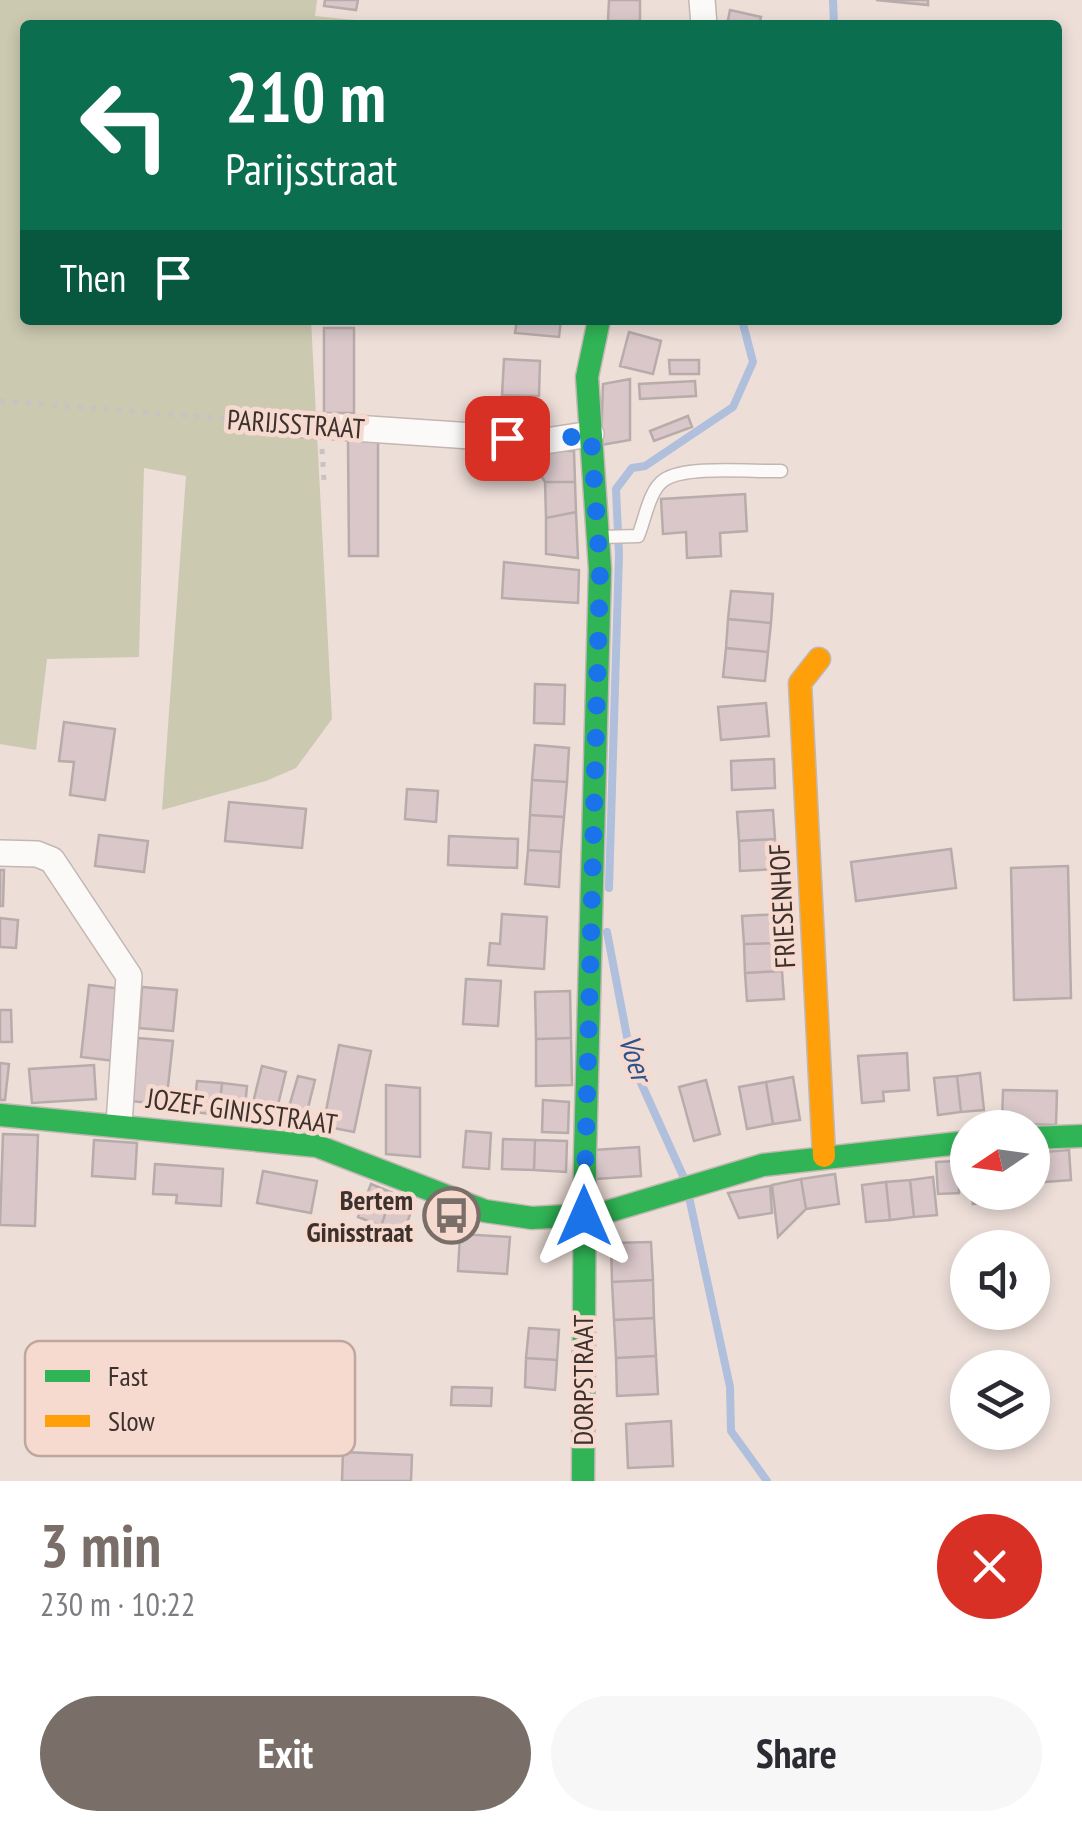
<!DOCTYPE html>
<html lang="en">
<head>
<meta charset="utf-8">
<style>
  :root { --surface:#fff; --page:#f7f7f7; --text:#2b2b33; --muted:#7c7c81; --accent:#7a6e69 }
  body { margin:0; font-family:"PT Sans Narrow",sans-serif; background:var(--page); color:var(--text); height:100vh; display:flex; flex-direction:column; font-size:38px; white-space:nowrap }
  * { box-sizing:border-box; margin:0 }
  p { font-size:32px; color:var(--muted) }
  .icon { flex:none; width:55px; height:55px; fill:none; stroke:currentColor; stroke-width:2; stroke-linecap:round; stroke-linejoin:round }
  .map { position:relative; height:1481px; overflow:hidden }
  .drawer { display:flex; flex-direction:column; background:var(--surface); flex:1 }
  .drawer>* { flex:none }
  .banner { position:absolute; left:20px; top:20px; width:1042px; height:305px; border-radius:10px; box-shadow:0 5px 15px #0003; background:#0b6e4f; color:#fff; overflow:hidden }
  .needle { width:65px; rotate:257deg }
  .tools { position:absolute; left:950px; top:1110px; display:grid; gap:20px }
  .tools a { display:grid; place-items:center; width:100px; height:100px; border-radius:50%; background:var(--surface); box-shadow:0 5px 15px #0003; font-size:50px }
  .pin { position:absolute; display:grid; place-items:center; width:85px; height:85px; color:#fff; margin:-42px; border-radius:20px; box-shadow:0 5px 15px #0006 }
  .me { position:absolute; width:110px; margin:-55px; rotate:0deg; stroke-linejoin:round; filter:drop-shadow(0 0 8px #0008) }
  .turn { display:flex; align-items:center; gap:35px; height:210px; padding:0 40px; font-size:45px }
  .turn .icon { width:130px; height:130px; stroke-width:2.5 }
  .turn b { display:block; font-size:70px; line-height:85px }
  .then { display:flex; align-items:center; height:95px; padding:0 40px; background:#0003; gap:20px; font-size:38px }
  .round { display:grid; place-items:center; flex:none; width:105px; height:105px; border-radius:52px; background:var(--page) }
  .summary { display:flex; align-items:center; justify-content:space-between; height:170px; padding:0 40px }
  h1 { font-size:60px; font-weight:600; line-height:75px; color:var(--accent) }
  .primary-button { display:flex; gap:20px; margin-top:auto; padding:20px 40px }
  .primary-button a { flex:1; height:115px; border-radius:60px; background:var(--accent); color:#fff; font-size:40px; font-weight:600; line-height:115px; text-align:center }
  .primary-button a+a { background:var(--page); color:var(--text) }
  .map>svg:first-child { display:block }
  .green { fill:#cbc9b0 }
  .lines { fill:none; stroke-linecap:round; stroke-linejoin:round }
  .stream { stroke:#afbfdc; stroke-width:8 }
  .building { fill:#d9c7ca; stroke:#b8acab; stroke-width:2.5 }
  .lane-casing { stroke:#c3b7b3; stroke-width:15 }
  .street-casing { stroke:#c3b7b3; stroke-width:28 }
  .fast-casing { stroke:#c3b7b3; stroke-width:25 }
  .slow-casing { stroke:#c3b7b3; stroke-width:25 }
  .path { stroke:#c8c2c0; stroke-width:5; stroke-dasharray:5 8; stroke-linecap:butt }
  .lane { stroke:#fcfaf9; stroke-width:12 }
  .street { stroke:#fcfaf9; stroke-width:25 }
  .fast { stroke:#30b455; stroke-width:22 }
  .slow { stroke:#ff9f0a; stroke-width:22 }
  .route { stroke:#1a73e8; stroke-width:18; stroke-dasharray:0 32.4 }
  .labels { text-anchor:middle; stroke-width:9; stroke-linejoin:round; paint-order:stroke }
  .street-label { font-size:28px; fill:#3c312d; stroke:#f6dacf }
  .poi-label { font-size:28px; font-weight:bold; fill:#3c312d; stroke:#f6dacf; text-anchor:end }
  .water-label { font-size:30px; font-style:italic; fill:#2e538a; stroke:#f6dacf }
  .key { fill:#f6dacf; stroke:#bea79e; stroke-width:2.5 }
  .key-label { font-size:28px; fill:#3c312d }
</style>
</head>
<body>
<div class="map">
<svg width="1082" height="1481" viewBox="0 0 1082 1481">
  <rect width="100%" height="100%" fill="#edded8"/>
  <!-- green -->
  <path class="green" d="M0,0H317L315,16L406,25H25V320H311L332,719L296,768L266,781L162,810L186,476L144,468L139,657L47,659L36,750L0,744Z"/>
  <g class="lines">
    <!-- stream -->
    <path class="stream" d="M833,0L834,25
      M609,888L619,554L616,489L632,468L645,466L733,407L753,362L742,320
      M607,932L632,1063L684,1178
      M689,1197L730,1387L731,1431L767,1481"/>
  </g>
  <!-- building -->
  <path class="building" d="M325,0H358L356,10L324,6Z
    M609,0H640V21H608Z
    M876,0H928V5Z
    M730,10L761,17L759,25H727Z
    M517,320H561L559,337L515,333Z
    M324,328H354V413H324Z
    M629,332L661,341L653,374L620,366Z
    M504,359L540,361L539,396L502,395Z
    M669,360H699V374H670Z
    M630,379V440L601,445L603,384Z
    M695,381L696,396L640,399L639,384Z
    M688,416L692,427L654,441L650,431Z
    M348,441H378V556H349Z
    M525,450L574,451L575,482H545Z
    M545,482H575L576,512L546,518Z
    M745,494L747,531L720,533L721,556L687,558L686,532L663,534L661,499Z
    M576,512L578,558L546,554V518Z
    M504,562L579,570L578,603L502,598Z
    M731,591L773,594L771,623L728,619Z
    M728,619L771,623L768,652L726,648Z
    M726,648L768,652L765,681L723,677Z
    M535,684L565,685L564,724L534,723Z
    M766,703L769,736L721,740L718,707Z
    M64,722L115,729L105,800L70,795L74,762L59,761Z
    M535,745L569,748L567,782L532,780Z
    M774,759L775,788L732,790L731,761Z
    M532,780L567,782L564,817L530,815Z
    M407,789L438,791L436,822L405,819Z
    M229,802L306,809L302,848L225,841Z
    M773,810L775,839L739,841L737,812Z
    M530,815L564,817L561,852L528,850Z
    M99,835L148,841L144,872L95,866Z
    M449,836L518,839L517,868L448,865Z
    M775,839L777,869L740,871L739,841Z
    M951,849L956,888L856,901L851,862Z
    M528,850L561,852L559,887L525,884Z
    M1068,866L1071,998L1014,1000L1011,868Z
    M0,870H4L3,906H0Z
    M502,914L547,917L544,969L488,965L490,943L500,944Z
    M780,914L781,943L744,944L742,916Z
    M0,918L18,920L16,948L0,947Z
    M781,943L782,971L745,973L744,944Z
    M782,971L784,999L747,1001L745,973Z
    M466,979L501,981L498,1026L463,1024Z
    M89,985L123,989L115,1061L81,1057Z
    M142,987L177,990L173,1031L139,1028Z
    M570,991L571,1038L536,1039L535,992Z
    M0,1010H11L12,1042H0Z
    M138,1038L173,1041L166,1105L131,1101Z
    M571,1038L572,1085L536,1086V1039Z
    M339,1045L371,1051L354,1132L323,1126Z
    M907,1053L909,1090L883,1092L884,1101L862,1103L858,1056Z
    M0,1063L9,1064L5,1100H0Z
    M94,1065L96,1099L32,1103L29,1069Z
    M262,1066L286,1072L273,1125L249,1119Z
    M980,1073L984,1110L961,1112L957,1076Z
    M298,1076L315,1080L307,1112L289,1107Z
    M957,1076L961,1112L938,1115L934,1078Z
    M793,1077L800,1120L773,1124L766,1082Z
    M706,1080L720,1134L694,1141L679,1087Z
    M197,1081L222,1083L219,1115L194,1112Z
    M766,1082L773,1124L747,1129L739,1087Z
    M222,1083L247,1086L244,1117L219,1115Z
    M386,1085L420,1088V1157L386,1154Z
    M1003,1090L1057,1091L1056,1125L1002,1123Z
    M543,1100L569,1102L568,1133L542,1132Z
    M466,1131L491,1133L489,1169L463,1167Z
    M3,1134L38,1135L35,1226L0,1225Z
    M503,1139L535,1140L534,1170L502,1169Z
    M94,1140L137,1143L135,1179L92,1176Z
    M535,1140L567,1141L566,1172L534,1170Z
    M639,1147L641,1176L596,1179L594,1150Z
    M1069,1150L1071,1180L1032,1183V1153Z
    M957,1161L959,1193L938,1194L936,1162Z
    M155,1164L223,1169L221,1206L176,1203L177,1195L153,1194Z
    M263,1171L317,1181L311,1213L257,1203Z
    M835,1174L839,1204L806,1209L801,1179Z
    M933,1177L937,1215L914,1217L910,1180Z
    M801,1179L806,1209L778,1237L772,1185Z
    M910,1180L914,1217L890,1220L886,1182Z
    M886,1182L890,1220L866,1222L862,1185Z
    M371,1184L393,1193L381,1226L358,1217Z
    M770,1186L772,1213L739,1218L728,1193Z
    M971,1192H998L1000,1200L973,1204Z
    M393,1193L415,1201L403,1234L381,1226Z
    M460,1234L510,1237L507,1274L458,1271Z
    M651,1242L653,1280L612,1282L611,1243Z
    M653,1280L654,1318L614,1320L612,1282Z
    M654,1318L656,1356L616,1358L614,1320Z
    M529,1328L559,1330L557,1360L526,1358Z
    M656,1356L658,1394L617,1396L616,1358Z
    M526,1358L557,1360L555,1390L525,1387Z
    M452,1387L492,1388L491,1406L451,1405Z
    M671,1421L673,1466L628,1468L626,1424Z
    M343,1452L412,1455L411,1481H342Z"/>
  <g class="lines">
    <defs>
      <path id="lane" d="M601,537L638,536C645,520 649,490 664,480C686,465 754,472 781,471"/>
      <path id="street" d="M702,0L704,25
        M295,424L545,441L591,434
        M0,853L37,854L52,860L129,976L119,1124"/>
      <path id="fast" d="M0,1115L317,1146L485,1211L532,1218L600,1214L763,1165L968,1142
        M1032,1138L1082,1136
        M583,1481L585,1155L600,569L587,377L599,320"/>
      <path id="slow" d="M819,659L800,683L824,1156"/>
    </defs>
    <!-- lane casing -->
    <use href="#lane" class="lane-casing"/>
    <!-- street casing -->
    <use href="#street" class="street-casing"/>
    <!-- fast casing -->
    <use href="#fast" class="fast-casing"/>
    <!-- slow casing -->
    <use href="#slow" class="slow-casing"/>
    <!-- path -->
    <path class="path" d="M0,401L272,422
      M322,449L324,481"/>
    <!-- lane -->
    <use href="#lane" class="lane"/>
    <!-- street -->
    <use href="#street" class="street"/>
    <!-- fast -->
    <use href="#fast" class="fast"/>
    <!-- slow -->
    <use href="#slow" class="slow"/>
  </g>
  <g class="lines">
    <!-- route -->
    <path class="route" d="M507,438L545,441L591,434L600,569L584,1216"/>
  </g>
  <!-- icons -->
  <defs>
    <symbol id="bus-ring" viewBox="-11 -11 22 22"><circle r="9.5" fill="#f6dacf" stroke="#7a6e69" stroke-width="1.5"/><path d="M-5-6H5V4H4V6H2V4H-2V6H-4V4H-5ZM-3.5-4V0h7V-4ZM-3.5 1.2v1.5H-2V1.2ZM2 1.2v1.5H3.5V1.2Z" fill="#7a6e69"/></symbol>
  </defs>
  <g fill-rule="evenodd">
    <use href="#bus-ring" x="420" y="1184" width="63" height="63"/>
  </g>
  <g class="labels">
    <!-- street labels -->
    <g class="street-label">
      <text transform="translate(296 424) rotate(4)" y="10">PARIJSSTRAAT</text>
      <text transform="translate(782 906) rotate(-93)" y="10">FRIESENHOF</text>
      <text transform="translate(242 1111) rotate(8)" y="10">JOZEF GINISSTRAAT</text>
      <text transform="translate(583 1380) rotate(-90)" y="10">DORPSTRAAT</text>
    </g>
    <!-- poi labels -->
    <g class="poi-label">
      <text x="413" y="1210">Bertem<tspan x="413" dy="32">Ginisstraat</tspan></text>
    </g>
    <!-- water labels -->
    <g class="water-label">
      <text transform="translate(635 1058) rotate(72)" y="10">Voer</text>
    </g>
  </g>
  <!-- legend -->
  <rect x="25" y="1341" width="330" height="115" rx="15" class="key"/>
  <rect x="45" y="1370" width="45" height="12" fill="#30b455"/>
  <rect x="45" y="1415" width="45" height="12" fill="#ff9f0a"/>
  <g class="key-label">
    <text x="108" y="1386">Fast</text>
    <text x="108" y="1431">Slow</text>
  </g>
</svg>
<div class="tools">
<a><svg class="needle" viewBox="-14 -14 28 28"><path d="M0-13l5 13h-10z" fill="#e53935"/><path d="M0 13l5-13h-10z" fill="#7c7c81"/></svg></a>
<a><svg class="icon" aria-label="sound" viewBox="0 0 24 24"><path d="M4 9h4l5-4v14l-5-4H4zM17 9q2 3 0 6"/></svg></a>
<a><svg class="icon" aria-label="layers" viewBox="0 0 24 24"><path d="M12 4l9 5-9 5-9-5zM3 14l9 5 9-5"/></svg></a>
</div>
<div class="pin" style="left:507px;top:438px;background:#d93025"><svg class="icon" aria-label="arrive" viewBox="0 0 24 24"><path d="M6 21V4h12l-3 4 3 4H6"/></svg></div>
<svg class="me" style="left:584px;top:1216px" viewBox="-20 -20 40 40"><path d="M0-17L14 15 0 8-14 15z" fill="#1a73e8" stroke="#fff" stroke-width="4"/></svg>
<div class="banner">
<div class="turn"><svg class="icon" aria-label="left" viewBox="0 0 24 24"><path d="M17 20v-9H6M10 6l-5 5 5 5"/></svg><div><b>210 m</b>Parijsstraat</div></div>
<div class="then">Then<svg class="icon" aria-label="arrive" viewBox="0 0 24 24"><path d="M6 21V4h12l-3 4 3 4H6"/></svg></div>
</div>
</div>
<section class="drawer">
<div class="summary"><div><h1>3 min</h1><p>230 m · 10:22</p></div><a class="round" style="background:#d93025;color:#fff"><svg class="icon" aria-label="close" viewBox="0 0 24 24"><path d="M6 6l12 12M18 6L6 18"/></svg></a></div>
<div class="primary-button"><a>Exit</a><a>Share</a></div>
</section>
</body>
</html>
